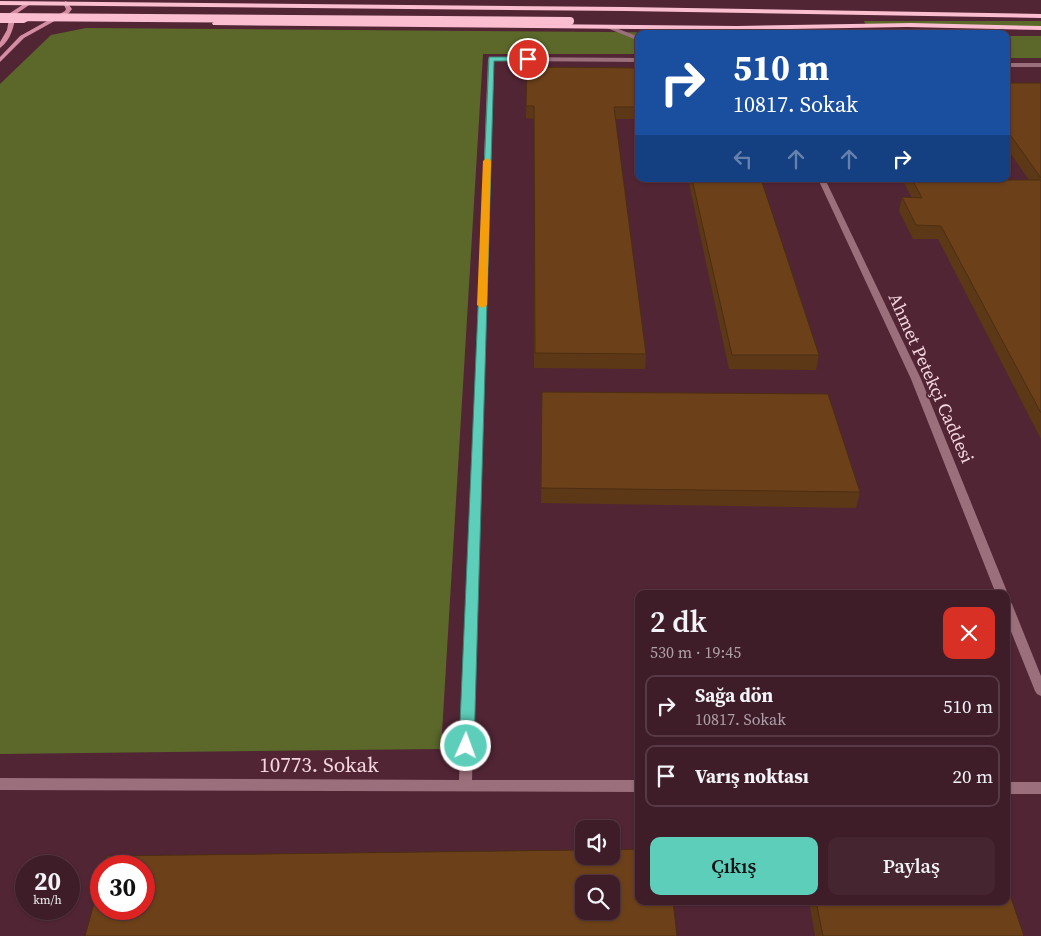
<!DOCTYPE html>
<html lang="tr">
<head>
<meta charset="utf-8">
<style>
  :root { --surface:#3e1c28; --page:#452530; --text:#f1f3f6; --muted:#ada1a8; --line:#573a45; --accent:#5dceb9 }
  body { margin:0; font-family:"Source Serif 4",serif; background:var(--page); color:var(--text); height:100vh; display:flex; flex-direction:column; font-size:19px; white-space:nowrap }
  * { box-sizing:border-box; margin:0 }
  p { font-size:16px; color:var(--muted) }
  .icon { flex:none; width:28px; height:28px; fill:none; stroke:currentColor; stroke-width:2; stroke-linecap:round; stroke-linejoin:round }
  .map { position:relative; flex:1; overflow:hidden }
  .details { position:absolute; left:635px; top:590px; width:375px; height:315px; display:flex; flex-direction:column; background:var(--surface); border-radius:10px; box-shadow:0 1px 4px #0004,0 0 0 1px var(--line) }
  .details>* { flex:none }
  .guide { position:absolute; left:635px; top:30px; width:375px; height:152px; border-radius:10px; box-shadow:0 1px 4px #0004,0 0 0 1px var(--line); background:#1a4fa0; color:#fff; overflow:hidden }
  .fabs { position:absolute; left:575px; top:820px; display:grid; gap:10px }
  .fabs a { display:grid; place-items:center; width:45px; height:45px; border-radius:10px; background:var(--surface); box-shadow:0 1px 4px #0004,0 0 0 1px var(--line); font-size:25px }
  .speed { position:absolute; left:15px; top:855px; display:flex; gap:10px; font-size:25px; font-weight:700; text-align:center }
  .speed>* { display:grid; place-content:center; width:65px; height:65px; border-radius:50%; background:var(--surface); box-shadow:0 1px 4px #0004,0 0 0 1px var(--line); line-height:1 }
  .speed small { font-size:12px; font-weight:400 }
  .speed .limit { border:8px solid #d22; background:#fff; color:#111 }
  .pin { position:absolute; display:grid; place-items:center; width:42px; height:42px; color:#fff; margin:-21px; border:2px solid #fff; border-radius:50%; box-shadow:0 1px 5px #0007 }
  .me { position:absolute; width:55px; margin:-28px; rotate:2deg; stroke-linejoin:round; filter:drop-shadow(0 0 4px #0008) }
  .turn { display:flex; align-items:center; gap:18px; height:105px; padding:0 15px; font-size:22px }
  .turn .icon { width:65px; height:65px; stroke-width:2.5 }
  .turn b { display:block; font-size:35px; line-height:42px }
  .lanes { display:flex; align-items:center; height:48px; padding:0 15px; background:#0003; justify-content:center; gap:25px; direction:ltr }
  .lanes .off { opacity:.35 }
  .round { display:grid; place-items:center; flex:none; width:52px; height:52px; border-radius:10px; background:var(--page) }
  .headline { display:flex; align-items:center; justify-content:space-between; height:85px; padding:0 15px }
  h1 { font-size:30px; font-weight:600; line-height:38px }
  .action { display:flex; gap:10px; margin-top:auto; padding:10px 15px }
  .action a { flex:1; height:58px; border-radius:10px; background:var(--accent); color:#111; font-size:20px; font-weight:600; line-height:58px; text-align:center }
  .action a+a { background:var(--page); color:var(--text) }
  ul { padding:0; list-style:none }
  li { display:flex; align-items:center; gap:15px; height:62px; margin:0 10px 8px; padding:0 5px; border:2px solid var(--line); border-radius:10px }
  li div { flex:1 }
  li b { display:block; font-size:19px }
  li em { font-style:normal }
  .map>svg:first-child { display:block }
  .green { fill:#5b682a }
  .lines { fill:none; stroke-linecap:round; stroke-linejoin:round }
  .minor { fill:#9c6f7c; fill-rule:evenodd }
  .tertiary { fill:#9c6f7c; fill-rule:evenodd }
  .secondary { fill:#d58da3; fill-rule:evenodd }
  .trunk { fill:#fabed0; fill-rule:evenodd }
  .trunk-bridge { stroke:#fabed0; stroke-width:8 }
  .wall { fill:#5d3816 }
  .building { fill:#6c411a; stroke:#4c2e12; fill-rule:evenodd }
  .route { fill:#5dceb9; stroke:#3c8678 }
  .slow { fill:#f59e0b }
  .labels { text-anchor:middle; stroke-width:4; stroke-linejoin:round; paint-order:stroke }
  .street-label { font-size:18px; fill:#f4d6de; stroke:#522535 }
  .near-street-label { font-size:21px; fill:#f4d6de; stroke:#522535 }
</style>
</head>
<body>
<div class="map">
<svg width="1041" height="936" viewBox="0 0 1041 936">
  <rect width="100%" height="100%" fill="#522535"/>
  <!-- green -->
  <path class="green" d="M864,21H1041V28L866,25Z
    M86,28L867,34H639V54H483L441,749L0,754V84L51,35Z
    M1006,36H1041V58H1006Z"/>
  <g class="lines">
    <!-- minor -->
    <path class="minor" d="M491,57L639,58V62L494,61L472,780H639V792L0,790V778L459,780L488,59Z
      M1006,782H1041V794H1006Z"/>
    <!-- tertiary -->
    <path class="tertiary" d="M607,26H611L639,37V41L607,28Z
      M737,26L740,28L739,29L728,34H719Z
      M1006,63H1041V67H1006Z
      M818,179H825L921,379L1008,594L1006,596V594H996L911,379Z
      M1006,600L1010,601L1012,604L1041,676V696L1037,694L1035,691L1006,619Z"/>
    <!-- secondary -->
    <path class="secondary" d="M66,1L72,9L69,13L24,38L0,62V57L20,36L65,11L66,9L63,3Z
      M27,2L32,3L16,14C14,26 11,40 0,48V42L7,30L10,13Z"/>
    <!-- trunk -->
    <path class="trunk" d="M0,1L625,7L1041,14V18L625,11L0,5Z
      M0,19H24L28,21L24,23H0Z
      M216,21L737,26L911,23L1041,26V30L907,27L737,30L213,25L212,23Z"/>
    <!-- trunk-bridge -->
    <path class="trunk-bridge" d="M0,17L570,21"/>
  </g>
  <!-- wall -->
  <path class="wall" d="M527,67L639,68V119H615L646,354L645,369L534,368V119L526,118Z
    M1006,83H1041V439L938,239H913L899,211L902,197L912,198L902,179H1006L1007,180H1029L1006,147Z
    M688,179H761L819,355L816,370L729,369Z
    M542,392L860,492L856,508L541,503Z
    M809,901H1006L1024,936H815Z"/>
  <!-- building -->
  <path class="building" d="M527,67L639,68V107H614L646,354L535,353L534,106H526Z
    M1006,83H1041V178L1006,129Z
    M692,179H761L819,355H732Z
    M912,179H1006L1007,180H1041V413L941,226L916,225L902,197L922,198Z
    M542,392L828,394L860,492L541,488Z
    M639,849V901H673L677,936H85L101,878V909H144V866H105L107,856L584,850V856H611V850ZM584,884H611V911H584Z
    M1006,883L1024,936H823L816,901H1006Z"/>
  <!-- route -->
  <path class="route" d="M489,57H528L531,59L528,61H494L474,746L472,750L466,752L461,750L459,746Z"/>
  <!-- slow -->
  <path class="slow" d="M487,158L491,161L487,305L482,308L477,305L483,161Z"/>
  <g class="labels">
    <!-- street labels -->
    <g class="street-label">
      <text transform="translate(931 378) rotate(66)" y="6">Ahmet Petekçi Caddesi</text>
    </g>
    <!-- near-street labels -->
    <g class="near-street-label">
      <text x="319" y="772">10773. Sokak</text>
    </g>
  </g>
</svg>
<div class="fabs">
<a><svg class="icon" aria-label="sound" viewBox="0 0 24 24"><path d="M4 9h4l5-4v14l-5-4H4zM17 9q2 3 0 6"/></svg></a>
<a><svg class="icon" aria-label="search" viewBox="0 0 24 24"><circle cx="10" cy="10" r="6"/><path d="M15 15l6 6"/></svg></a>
</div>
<div class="speed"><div>20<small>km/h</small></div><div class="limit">30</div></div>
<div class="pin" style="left:528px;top:59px;background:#d93025"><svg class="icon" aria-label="arrive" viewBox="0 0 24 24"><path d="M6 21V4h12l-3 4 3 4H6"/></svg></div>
<svg class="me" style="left:466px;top:746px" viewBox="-20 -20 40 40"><circle r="17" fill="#5dceb9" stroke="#fff" stroke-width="3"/><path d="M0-11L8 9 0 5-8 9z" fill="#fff"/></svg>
<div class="guide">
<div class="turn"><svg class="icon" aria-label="right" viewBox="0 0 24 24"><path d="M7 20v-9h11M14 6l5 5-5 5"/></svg><div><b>510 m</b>10817. Sokak</div></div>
<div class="lanes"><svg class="icon off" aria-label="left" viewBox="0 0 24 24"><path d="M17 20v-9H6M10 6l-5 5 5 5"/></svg><svg class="icon off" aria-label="ahead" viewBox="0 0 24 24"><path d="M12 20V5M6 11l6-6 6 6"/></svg><svg class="icon off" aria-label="ahead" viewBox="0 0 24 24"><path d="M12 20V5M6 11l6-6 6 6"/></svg><svg class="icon" aria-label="right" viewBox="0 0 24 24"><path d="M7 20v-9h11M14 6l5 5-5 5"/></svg></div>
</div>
<section class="details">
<div class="headline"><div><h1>2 dk</h1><p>530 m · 19:45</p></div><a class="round" style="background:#d93025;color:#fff"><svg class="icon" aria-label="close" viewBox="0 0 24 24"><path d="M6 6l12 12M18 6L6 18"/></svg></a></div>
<ul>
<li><svg class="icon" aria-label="right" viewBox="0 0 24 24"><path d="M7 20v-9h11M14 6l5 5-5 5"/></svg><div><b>Sağa dön</b><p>10817. Sokak</p></div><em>510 m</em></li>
<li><svg class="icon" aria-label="arrive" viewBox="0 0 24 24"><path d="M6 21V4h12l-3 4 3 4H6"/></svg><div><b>Varış noktası</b></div><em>20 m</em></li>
</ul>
<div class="action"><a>Çıkış</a><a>Paylaş</a></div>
</section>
</div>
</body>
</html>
